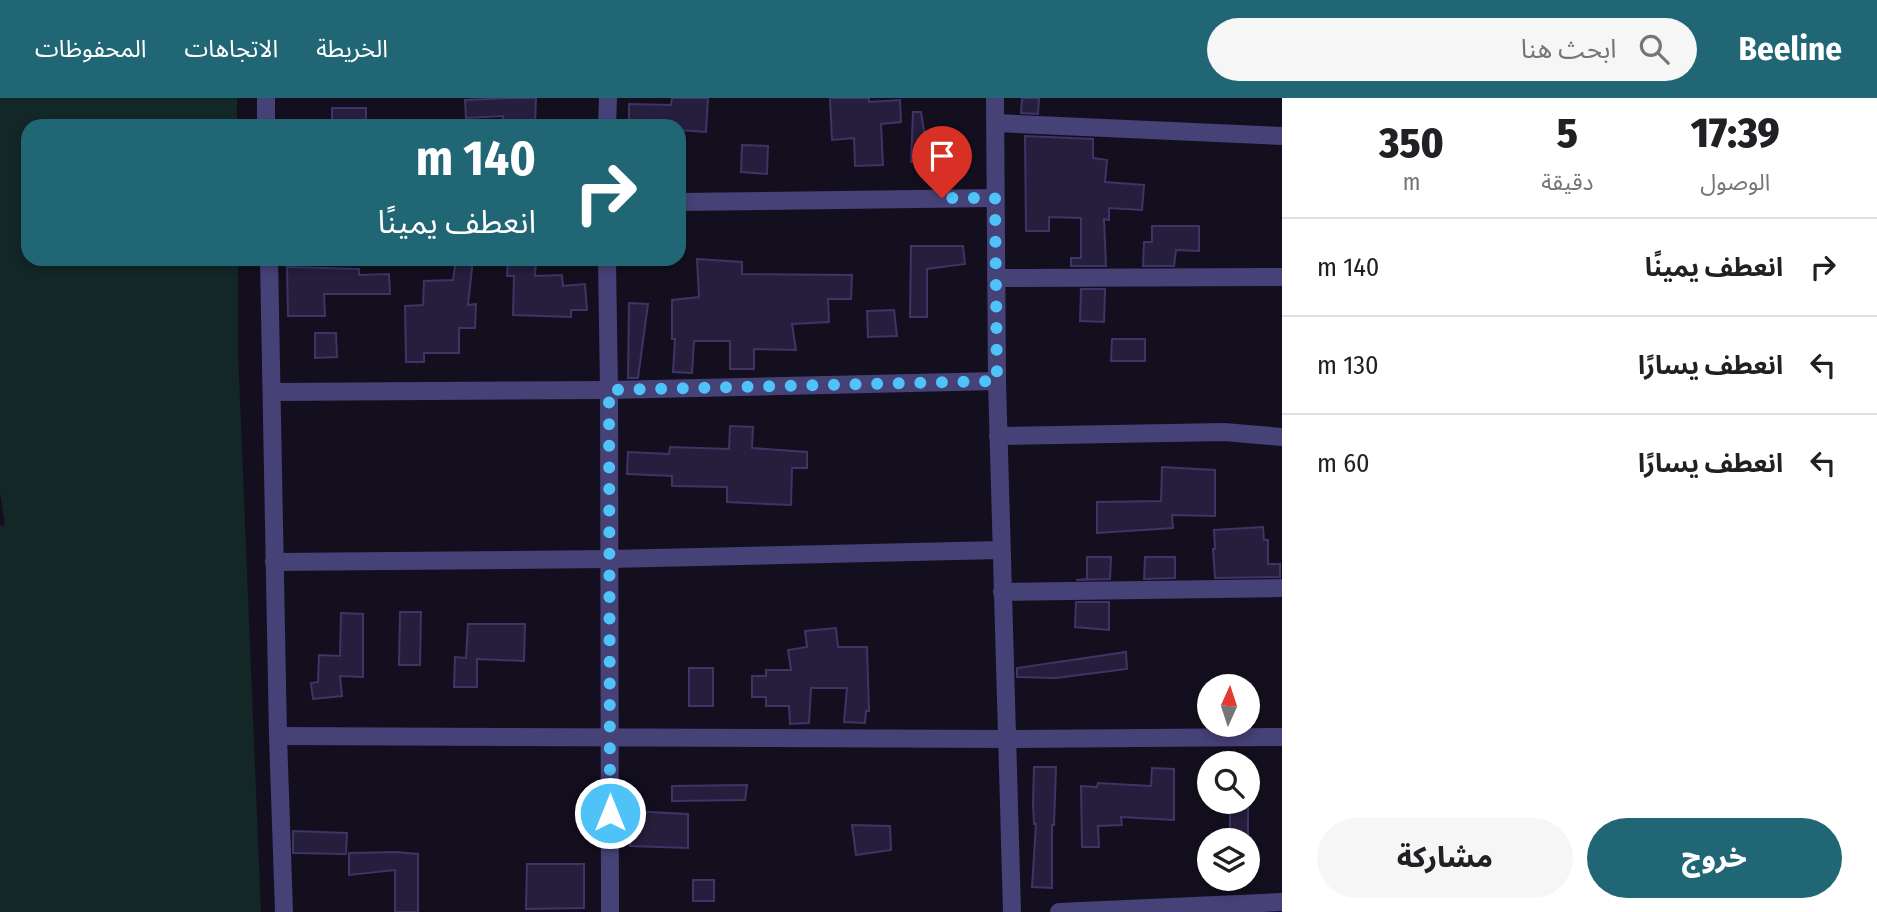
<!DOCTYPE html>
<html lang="ar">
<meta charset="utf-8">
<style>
:root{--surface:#fff;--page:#f6f6f6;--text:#202124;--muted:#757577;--line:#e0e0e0;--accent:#206675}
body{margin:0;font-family:"Fira Sans Condensed","Noto Sans Arabic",sans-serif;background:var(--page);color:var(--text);direction:rtl;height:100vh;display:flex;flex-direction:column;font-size:26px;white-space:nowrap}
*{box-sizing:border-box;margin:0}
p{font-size:23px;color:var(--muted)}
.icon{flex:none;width:38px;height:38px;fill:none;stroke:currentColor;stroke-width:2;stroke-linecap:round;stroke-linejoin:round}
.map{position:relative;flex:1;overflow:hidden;direction:ltr}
.panel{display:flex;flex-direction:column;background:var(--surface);width:595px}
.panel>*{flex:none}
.guide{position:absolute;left:21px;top:21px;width:665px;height:147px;border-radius:21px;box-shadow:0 4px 10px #0003;direction:rtl;background:#206675;color:#fff;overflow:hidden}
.needle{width:46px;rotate:3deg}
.controls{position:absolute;left:1197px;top:576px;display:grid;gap:14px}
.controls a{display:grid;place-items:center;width:63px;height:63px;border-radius:50%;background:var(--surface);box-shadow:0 4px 10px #0003;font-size:35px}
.pin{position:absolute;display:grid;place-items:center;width:60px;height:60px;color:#fff;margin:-72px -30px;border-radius:50% 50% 50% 0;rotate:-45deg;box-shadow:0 0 7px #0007}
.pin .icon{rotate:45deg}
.me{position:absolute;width:77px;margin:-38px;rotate:0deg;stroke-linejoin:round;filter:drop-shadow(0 0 5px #0008)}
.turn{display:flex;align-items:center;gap:24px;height:147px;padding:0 35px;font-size:32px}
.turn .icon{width:91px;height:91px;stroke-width:2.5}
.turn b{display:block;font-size:49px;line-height:60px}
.eta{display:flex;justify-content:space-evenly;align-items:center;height:119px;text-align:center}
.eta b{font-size:42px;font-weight:800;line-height:49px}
.action{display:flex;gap:14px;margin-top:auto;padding:14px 35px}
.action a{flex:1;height:80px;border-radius:42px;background:var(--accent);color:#fff;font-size:28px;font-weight:800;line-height:80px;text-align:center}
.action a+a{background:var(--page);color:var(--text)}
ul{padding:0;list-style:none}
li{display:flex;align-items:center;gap:21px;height:98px;padding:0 35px;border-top:2px solid var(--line)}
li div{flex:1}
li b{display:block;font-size:26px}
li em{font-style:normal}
header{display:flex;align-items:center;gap:42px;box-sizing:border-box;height:98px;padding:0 35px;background:var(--accent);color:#fff}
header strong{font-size:33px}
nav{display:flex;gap:38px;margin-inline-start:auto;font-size:24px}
.search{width:490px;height:63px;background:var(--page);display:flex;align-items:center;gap:18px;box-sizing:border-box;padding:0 24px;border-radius:38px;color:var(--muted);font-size:26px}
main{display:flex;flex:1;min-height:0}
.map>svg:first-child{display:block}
</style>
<header>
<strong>Beeline</strong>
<div class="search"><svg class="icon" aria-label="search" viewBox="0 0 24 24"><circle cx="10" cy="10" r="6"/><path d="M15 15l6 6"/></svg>ابحث هنا</div>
<nav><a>الخريطة</a><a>الاتجاهات</a><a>المحفوظات</a></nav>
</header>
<main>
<section class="panel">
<div class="eta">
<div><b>17:39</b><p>الوصول</p></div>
<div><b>5</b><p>دقيقة</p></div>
<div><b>350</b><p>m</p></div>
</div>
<ul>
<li><svg class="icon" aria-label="right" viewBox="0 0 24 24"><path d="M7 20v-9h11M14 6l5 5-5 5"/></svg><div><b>انعطف يمينًا</b></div><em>140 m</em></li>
<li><svg class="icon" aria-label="left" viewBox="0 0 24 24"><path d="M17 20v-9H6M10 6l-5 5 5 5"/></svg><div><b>انعطف يسارًا</b></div><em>130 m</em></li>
<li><svg class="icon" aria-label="left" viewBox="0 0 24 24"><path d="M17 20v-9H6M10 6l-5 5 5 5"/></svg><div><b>انعطف يسارًا</b></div><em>60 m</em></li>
</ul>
<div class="action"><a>خروج</a><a>مشاركة</a></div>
</section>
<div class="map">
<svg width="1282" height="814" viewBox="0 0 1282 814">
<rect width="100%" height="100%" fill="#130f1e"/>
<polygon fill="#132727" points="0,0 237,0 237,28 28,28 28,161 238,161 238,254 261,814 0,814 0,428 5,427 0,395"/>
<g fill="#261e3d" stroke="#403365" stroke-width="2">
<polygon points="511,0 536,0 535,26 503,25 503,18 466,20 465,2"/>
<polygon points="672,0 708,0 706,34 679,32 679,28 629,28 629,6 671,7"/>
<polygon points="830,0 869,0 869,4 900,2 901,24 881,26 883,67 855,68 854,40 832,42"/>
<polygon points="1022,0 1039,0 1038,16 1021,15"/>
<rect x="332" y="10" width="34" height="18"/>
<polygon points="913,14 921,14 929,64 911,64"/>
<polygon points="1025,38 1093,41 1093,60 1107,62 1105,84 1144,87 1142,112 1109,110 1109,122 1104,121 1106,168 1071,168 1071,160 1081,160 1081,120 1049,119 1049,133 1026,133"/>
<polygon points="742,47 768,48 767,76 741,74"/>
<polygon points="1152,128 1199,128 1199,153 1176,152 1174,168 1143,168 1144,144 1152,144"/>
<polygon points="911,148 963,148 965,166 927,171 927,219 910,219"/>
<polygon points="456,161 473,161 468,207 476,206 475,230 459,230 459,255 424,255 424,264 406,264 405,208 423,207 424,183 453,182"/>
<polygon points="508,161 536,161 535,178 562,177 563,188 585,186 587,212 571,212 571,219 513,217 514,178 507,178"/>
<polygon points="697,161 742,164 742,176 852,177 851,201 828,201 829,224 792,226 796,252 754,251 754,271 730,271 730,243 694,243 692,275 673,274 675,241 672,241 672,202 699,199"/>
<polygon points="287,169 359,171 359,177 389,176 390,196 324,196 325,218 288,218"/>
<polygon points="1081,191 1105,191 1104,224 1080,223"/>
<polygon points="629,205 648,206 638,280 628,280"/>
<polygon points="894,212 897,238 868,239 867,213"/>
<polygon points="315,235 336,235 337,259 315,260"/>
<polygon points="1112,241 1145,241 1145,263 1111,263"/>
<polygon points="730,328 753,329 752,350 807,354 807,370 792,370 791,407 727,404 727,389 672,388 672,378 627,376 628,354 669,356 670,349 729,351"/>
<polygon points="1162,369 1215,372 1215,418 1172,417 1173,430 1097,435 1097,404 1161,403"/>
<polygon points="1263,429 1264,442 1268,442 1268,466 1280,466 1280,479 1215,480 1213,451 1215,451 1214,432"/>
<polygon points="1087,459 1111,459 1110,481 1076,482 1087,481"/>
<polygon points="1145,459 1175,459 1175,480 1144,481"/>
<polygon points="1076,504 1109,504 1109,532 1075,529"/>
<polygon points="400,514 421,514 420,567 399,567"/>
<polygon points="341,515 363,516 363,579 340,578 342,598 313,601 311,585 318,584 319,557 340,558"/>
<polygon points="468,526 525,526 524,563 477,561 477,589 454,589 455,559 466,560"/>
<polygon points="836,530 838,549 867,549 869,613 866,613 865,625 844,624 847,590 811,590 809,625 790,626 789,608 766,608 766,599 752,599 752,578 766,578 766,572 791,572 788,552 807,549 805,533"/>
<polygon points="1126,554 1127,571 1056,580 1017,579 1017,570"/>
<rect x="689" y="570" width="24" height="38"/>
<polygon points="1034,669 1056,669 1054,727 1052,727 1052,790 1032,789 1036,726 1034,726 1033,705"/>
<polygon points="1152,670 1174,671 1174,722 1121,719 1122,727 1098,728 1099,749 1082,749 1081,688 1097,689 1098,685 1151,688"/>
<polygon points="747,687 745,702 672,703 672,688"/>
<rect x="1230" y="705" width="18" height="37"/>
<polygon points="631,713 688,716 688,750 630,748"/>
<polygon points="852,727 890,728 891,752 856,757"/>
<polygon points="293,733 347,735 346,756 293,755"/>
<polygon points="396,754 418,756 418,814 395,814 395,772 349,777 349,755"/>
<polygon points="527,766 584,766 584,810 526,811"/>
<rect x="693" y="782" width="21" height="21"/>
</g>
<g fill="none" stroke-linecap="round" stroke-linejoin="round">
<g stroke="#464177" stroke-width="18">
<polyline points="266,0 266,28"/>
<polyline points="996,25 1282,38"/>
<polyline points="607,28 608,0"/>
<polyline points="679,104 995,100"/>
<polyline points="269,161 278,638 284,814"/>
<polyline points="607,161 609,292 610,814"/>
<polyline points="996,180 1282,179"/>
<polyline points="272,294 609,292 997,283"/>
<polyline points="998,338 1224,334 1282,339"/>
<polyline points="274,464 610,461 1000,452"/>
<polyline points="1002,494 1282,490"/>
<polyline points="278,638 1007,641 1282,639"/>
<polyline points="1059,814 1282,804"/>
</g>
<polyline stroke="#464177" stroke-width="18" points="995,0 997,283 1012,814"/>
</g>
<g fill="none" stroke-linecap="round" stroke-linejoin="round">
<polyline stroke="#4fc3f7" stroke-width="12" stroke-dasharray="0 21.6" points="610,715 609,292 997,283 995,100 942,100"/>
</g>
</svg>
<div class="controls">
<a><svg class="needle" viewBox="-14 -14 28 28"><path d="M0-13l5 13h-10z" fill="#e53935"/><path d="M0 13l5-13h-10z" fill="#757577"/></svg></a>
<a><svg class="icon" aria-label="search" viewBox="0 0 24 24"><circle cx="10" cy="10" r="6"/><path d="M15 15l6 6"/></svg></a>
<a><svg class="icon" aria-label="layers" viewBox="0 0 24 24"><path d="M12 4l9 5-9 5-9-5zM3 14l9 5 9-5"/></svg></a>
</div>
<div class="pin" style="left:942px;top:100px;background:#d93025"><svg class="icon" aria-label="arrive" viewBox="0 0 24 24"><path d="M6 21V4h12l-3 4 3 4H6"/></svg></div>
<svg class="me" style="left:610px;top:715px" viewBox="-20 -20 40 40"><circle r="17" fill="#4fc3f7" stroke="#fff" stroke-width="3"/><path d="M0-11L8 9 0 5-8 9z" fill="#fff"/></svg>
<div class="guide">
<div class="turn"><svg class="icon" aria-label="right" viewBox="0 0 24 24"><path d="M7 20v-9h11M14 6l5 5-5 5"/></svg><div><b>140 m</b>انعطف يمينًا</div></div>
</div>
</div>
</main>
